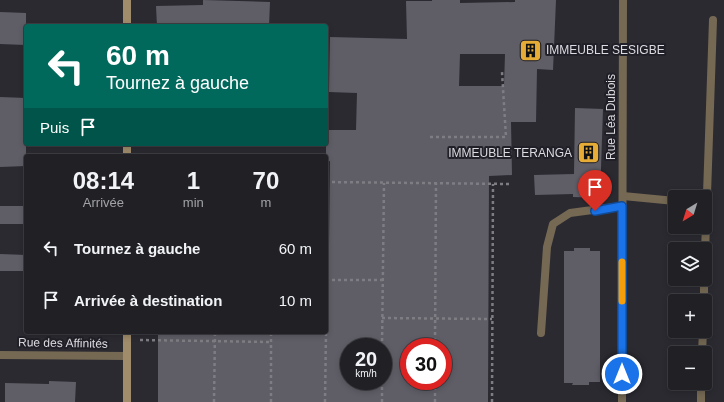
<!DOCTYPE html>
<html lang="fr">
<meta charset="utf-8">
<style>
:root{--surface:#202025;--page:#2d2d32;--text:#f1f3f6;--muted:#a2a3a7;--line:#3d3e42}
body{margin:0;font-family:Helvetica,sans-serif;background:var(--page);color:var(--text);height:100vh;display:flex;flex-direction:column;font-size:15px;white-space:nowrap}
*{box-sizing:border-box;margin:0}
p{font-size:13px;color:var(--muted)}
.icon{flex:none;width:22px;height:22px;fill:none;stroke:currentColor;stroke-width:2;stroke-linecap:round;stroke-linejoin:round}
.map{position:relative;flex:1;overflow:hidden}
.panel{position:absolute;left:24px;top:154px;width:304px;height:180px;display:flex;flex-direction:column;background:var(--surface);border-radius:4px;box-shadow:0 2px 6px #0003,0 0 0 1px var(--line)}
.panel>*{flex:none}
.guide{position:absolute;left:24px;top:24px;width:304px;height:122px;border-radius:4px;box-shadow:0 2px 6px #0003,0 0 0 1px var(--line);background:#00695c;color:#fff;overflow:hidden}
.needle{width:26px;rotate:218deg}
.buttons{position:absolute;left:668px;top:190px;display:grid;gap:8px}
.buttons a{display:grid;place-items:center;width:44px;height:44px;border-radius:4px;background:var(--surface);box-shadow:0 2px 6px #0003,0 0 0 1px var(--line);font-size:20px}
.speed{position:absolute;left:340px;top:338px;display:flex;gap:8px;font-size:20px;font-weight:700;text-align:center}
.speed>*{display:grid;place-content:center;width:52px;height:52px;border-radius:50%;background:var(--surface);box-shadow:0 2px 6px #0003,0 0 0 1px var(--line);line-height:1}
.speed small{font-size:10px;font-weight:400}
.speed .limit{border:6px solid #d22;background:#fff;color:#111}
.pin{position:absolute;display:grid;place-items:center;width:34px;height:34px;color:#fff;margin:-41px -17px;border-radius:50% 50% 50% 0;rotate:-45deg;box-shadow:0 0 4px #0007}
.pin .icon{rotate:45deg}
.me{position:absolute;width:44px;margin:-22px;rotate:0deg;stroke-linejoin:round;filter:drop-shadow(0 0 3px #0008)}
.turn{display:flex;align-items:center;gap:14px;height:84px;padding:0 16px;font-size:18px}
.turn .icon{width:52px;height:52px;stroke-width:2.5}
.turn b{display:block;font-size:28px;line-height:34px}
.then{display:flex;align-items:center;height:38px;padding:0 16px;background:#0003;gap:8px;font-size:15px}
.eta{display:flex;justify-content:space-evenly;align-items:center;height:68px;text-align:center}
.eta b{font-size:24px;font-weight:600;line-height:28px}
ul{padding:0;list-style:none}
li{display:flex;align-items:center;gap:12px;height:52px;padding:0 16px}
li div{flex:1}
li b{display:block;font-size:15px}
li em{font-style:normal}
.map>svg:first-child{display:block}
</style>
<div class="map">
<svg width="724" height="402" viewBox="0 0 724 402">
<rect width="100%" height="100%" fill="#2b2a31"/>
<g fill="#5f5e67" fill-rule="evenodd">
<polygon points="203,0 270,2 269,26 157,26 156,6 203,5"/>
<path d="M 432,0 L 460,0 L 460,3 L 515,2 L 515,0 L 556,0 L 553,70 L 537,69 L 536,122 L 511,122 L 512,175 L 489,176 L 488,402 L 158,402 L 158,332 L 328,332 L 330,161 L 326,162 L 326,130 L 356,130 L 357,93 L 329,92 L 330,37 L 407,39 L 406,1 L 432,1 ZM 460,54 L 505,54 L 504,86 L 459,86 ZM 349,347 L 383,347 L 383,381 L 349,381 ZM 409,347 L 443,347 L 443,381 L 409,381 Z"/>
<polygon points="0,12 26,13 26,45 0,44"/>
<polygon points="0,97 26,98 26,166 0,167"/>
<polygon points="575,108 603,109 600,198 573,197 573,194 535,195 534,175 574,174"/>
<rect x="0" y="206" width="26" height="18"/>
<polygon points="574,248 590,248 590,251 600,251 600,382 589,382 589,385 572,385 573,383 564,383 564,251 574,251"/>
<polygon points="0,254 26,255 26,271 0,271"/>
<polygon points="49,381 76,382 75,402 5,402 5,383 49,384"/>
</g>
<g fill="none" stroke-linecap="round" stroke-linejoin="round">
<g stroke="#7e7d83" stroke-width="2.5" stroke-dasharray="3 3" stroke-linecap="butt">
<polyline points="430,137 506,137 502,72"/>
<polyline points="326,182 509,184"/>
<polyline points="326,280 383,280"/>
<polyline points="326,310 327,182"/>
<polyline points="382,318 492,319"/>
<polyline points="140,340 271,342"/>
<polyline points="382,347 384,183"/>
<polyline points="435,347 436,183"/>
<polyline points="214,402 215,332"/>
<polyline points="271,402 271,332"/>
<polyline points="325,402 326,332"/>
<polyline points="382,402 382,381"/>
<polyline points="435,402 435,381"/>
<polyline points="492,402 493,184"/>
</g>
<g stroke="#756954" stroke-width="8">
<polyline points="623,196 675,201"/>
<polyline points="705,252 713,20"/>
<polyline points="704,301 704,279"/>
<polyline points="541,333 547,247 553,224 570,213 622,206"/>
<polyline points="702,353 703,331"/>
<polyline points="701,402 701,383"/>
</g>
<g stroke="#756954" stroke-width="8">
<polyline points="0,355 127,356"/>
<polyline points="622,402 623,0"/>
</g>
<g stroke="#a08c6b" stroke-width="8">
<polyline points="127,26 127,0"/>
<polyline points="127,156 127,144"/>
<polyline points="127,332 127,402"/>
</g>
</g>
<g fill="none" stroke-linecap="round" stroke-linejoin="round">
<defs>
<polyline id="route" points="595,211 622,206 622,374"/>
</defs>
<use href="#route" stroke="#114b97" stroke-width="10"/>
<use href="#route" stroke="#1a73e8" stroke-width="7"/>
<polyline stroke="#f59e0b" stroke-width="7" points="622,301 622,262"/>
</g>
<defs>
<symbol id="building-square" viewBox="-11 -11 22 22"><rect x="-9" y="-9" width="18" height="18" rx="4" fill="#e6ac36" stroke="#212028"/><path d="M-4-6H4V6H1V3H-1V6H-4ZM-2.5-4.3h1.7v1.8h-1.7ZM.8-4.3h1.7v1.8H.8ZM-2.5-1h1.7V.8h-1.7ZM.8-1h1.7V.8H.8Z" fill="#111"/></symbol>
</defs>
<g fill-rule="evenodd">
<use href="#building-square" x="518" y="38" width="25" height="25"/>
<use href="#building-square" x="576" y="140" width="25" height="25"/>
</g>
<g text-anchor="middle" stroke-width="4" stroke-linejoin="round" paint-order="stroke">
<g font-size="12" fill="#dcdbe0" stroke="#212028" text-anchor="start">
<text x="546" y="54">IMMEUBLE SESIGBE</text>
<text x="572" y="157" text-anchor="end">IMMEUBLE TERANGA</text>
</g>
<g font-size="12" fill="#dcdbe0" stroke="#212028">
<text transform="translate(611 117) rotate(-90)" y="4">Rue Léa Dubois</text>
<text transform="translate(63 343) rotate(1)" y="4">Rue des Affinités</text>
</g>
</g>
</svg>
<div class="buttons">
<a><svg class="needle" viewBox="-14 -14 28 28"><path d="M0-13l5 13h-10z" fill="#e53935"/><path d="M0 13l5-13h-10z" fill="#a2a3a7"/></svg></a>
<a><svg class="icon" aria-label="layers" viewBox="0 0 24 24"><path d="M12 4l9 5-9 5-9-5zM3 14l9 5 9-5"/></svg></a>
<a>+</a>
<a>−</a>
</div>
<div class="speed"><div>20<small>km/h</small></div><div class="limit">30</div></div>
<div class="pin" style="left:595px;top:211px;background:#d93025"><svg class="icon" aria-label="arrive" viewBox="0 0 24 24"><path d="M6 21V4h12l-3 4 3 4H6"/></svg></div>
<svg class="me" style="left:622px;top:374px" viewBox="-20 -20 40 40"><circle r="17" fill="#1a73e8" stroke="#fff" stroke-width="3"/><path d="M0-11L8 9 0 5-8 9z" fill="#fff"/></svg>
<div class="guide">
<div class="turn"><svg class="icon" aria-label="left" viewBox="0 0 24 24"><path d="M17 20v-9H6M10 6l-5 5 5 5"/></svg><div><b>60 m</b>Tournez à gauche</div></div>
<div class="then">Puis<svg class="icon" aria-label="arrive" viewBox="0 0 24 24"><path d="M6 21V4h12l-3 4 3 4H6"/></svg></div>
</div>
<section class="panel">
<div class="eta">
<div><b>08:14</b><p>Arrivée</p></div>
<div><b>1</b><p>min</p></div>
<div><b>70</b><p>m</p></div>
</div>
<ul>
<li><svg class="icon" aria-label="left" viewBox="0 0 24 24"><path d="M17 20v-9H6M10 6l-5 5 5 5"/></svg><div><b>Tournez à gauche</b></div><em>60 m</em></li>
<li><svg class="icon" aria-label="arrive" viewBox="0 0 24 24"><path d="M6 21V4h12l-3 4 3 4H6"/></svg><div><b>Arrivée à destination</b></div><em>10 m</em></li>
</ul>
</section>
</div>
